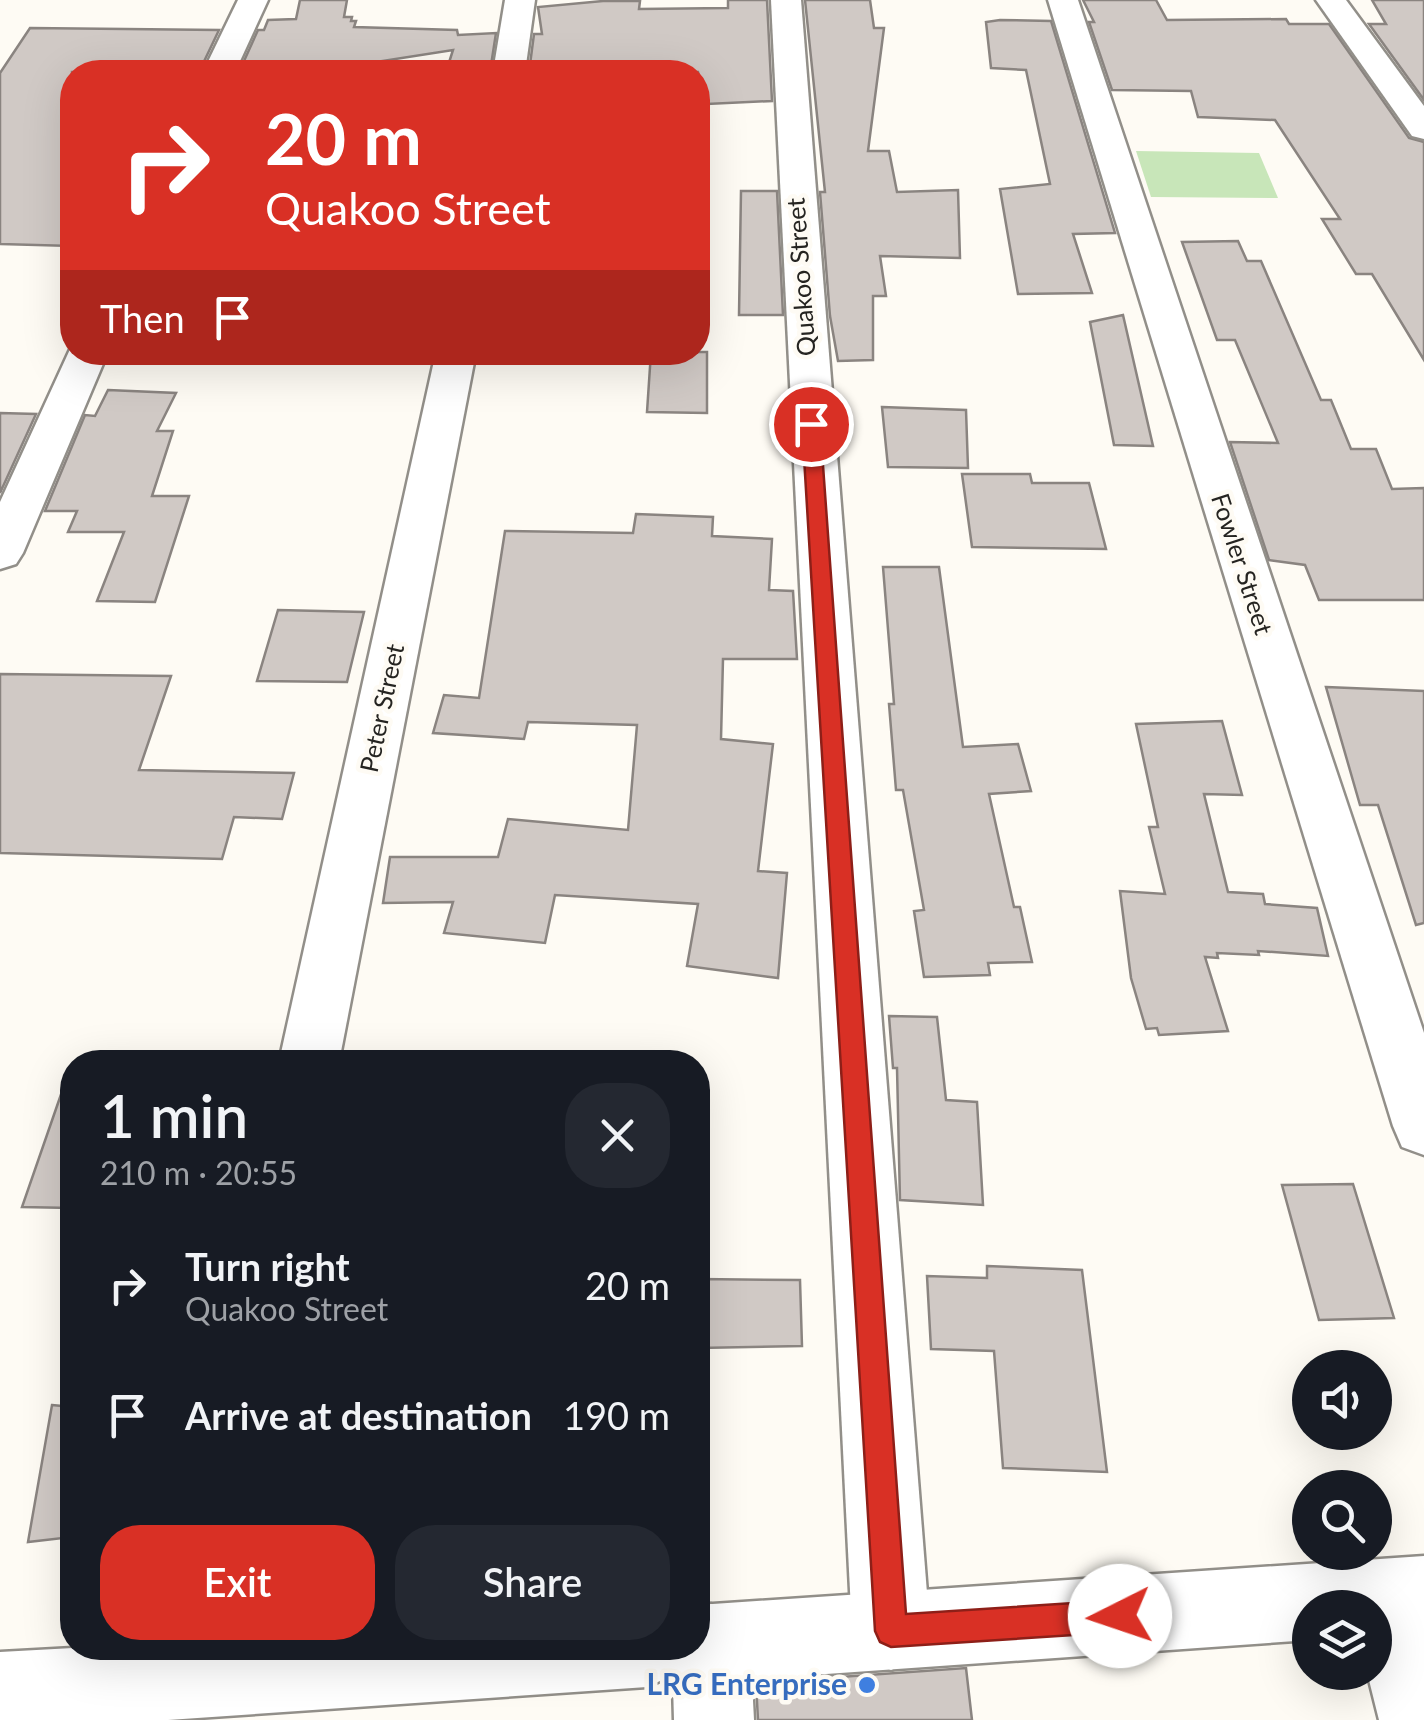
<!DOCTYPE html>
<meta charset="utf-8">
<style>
:root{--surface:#171b24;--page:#242831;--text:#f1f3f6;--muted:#9ea1a6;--accent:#d93025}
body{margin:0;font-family:Lato,sans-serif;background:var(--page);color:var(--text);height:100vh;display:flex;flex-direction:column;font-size:38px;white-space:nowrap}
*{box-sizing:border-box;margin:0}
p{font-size:32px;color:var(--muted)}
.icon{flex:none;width:55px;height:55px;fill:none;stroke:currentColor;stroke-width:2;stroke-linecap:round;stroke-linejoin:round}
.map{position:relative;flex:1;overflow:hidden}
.drawer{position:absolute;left:60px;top:1050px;width:650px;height:610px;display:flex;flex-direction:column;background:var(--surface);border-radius:40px;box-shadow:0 10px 40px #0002}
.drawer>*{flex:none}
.banner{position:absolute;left:60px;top:60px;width:650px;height:305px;border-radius:40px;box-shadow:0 10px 40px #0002;background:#d93025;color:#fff;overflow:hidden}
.tools{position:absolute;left:1292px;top:1350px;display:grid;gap:20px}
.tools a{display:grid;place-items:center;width:100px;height:100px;border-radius:50%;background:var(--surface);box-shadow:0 10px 40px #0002;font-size:50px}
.pin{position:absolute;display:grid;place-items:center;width:85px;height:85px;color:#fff;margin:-42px;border:5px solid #fff;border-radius:50%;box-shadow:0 2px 10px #0007}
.me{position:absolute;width:110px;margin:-55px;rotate:266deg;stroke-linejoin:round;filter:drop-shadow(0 0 8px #0008)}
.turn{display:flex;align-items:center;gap:35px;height:210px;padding:0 40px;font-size:45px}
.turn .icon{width:130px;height:130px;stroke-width:2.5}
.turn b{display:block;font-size:70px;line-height:85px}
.then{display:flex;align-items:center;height:95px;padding:0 40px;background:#0003;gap:20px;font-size:38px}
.round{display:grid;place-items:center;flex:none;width:105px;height:105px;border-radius:40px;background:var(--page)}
.summary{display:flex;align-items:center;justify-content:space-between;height:170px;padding:0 40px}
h1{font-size:60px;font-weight:600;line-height:75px}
.action{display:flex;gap:20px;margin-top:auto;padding:20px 40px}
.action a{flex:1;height:115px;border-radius:40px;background:var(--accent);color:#fff;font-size:40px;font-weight:600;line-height:115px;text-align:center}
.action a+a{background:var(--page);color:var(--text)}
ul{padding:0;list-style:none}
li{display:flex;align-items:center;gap:30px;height:130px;padding:0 40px}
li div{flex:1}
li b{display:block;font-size:38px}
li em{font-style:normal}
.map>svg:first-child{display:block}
</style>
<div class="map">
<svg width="1424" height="1720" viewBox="0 0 1424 1720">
<rect width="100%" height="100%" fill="#fefbf4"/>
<polygon fill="#c8e6b9" points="1136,151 1259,153 1278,198 1151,197"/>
<g fill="#d0c9c5" stroke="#8a8480" stroke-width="2.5">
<polygon points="300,0 347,0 344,17 352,17 351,21 356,21 354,27 457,30 458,35 496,33 490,72 446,72 453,50 312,72 239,72 258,30 264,30 268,20 296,19"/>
<polygon points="728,0 767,0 772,101 707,104 698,72 529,72 534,34 542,34 538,7 603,1 640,1 639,9 728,8"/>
<polygon points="805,0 870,0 874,28 884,28 868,151 889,151 897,192 958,190 960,258 880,256 886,296 873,296 873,360 838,361 830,316 820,192 825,192"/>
<polygon points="1083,0 1156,0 1167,20 1286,19 1289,24 1329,24 1409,138 1424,142 1424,360 1372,274 1356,274 1322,219 1340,219 1275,120 1198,117 1191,91 1112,90 1089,22 1094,22"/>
<polygon points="1372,0 1424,0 1424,100 1369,24 1386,24"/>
<polygon points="1000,20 1051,21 1115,233 1073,234 1092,293 1018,294 1000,189 1050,184 1026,70 991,68 986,22"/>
<polygon points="30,28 219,30 199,72 72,72 72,246 0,244 0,73"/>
<polygon points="741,191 777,191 783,315 739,315"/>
<polygon points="1238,241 1247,261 1261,261 1321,400 1331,400 1351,449 1376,449 1392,489 1424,488 1424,600 1319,600 1305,565 1269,560 1230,442 1278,443 1235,340 1217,340 1182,242"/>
<polygon points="1123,315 1153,446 1114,445 1090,322"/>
<polygon points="651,352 707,352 707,413 647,412"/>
<polygon points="108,390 176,393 157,431 173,431 152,496 189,496 155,602 97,601 124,532 68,532 77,511 45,511 85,415 95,416"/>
<polygon points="882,407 966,410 968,468 888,467"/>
<polygon points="0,413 36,414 0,493"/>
<polygon points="962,474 1030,474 1032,483 1089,483 1106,549 972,547"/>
<polygon points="636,514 713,517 712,536 772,539 769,590 793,591 797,659 723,659 721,739 773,744 758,871 787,873 778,978 687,966 698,904 555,895 545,943 444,933 453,902 383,903 390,857 498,857 508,819 628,830 637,725 528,722 524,739 433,733 444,695 479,698 505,531 633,533"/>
<polygon points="883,567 939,567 963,747 1018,744 1031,791 989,794 1014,907 1020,907 1032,962 988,963 990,975 924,977 914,911 924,910 903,790 896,790 889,704 894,704"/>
<polygon points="278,610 364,612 347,682 257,681"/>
<polygon points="0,674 171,676 139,770 294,773 282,819 234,817 222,859 0,853"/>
<polygon points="1326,687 1424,691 1424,923 1416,925 1378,805 1360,805"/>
<polygon points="1222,721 1242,795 1204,794 1228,892 1263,894 1265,904 1317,908 1328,956 1258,951 1259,955 1217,953 1218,958 1205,957 1228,1031 1159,1035 1157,1028 1146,1029 1131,978 1120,891 1165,894 1149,827 1158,827 1136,724"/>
<polygon points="889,1016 937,1017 946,1100 977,1102 983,1205 900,1200 897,1068 893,1068"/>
<polygon points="66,1080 72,1081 72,1208 22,1207"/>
<polygon points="1353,1184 1394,1318 1319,1320 1282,1185"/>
<polygon points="987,1266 1082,1270 1107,1472 1003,1468 994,1351 931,1349 927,1276 987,1278"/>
<polygon points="698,1279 800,1280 802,1346 698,1348"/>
<polygon points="52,1405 72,1407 72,1537 28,1542"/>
<polygon points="966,1668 972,1720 758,1720 756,1683"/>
</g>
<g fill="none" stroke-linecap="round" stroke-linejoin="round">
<defs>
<g id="minor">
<polygon points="238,0 268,0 235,72 203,72"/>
<polygon points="505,0 535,0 525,72 493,72"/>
<polygon points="771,0 801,0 930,1631 918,1658 891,1670 864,1658 852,1631"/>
<polygon points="1048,0 1078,0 1424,1033 1424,1155 1402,1147 1393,1126"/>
<polygon points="1316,0 1346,0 1424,106 1424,139 1412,136"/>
<polygon points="72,345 72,352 108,352 23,553 16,564 0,569 0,502"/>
<polygon points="436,352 476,352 339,1062 279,1062"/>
<polygon points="1386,1561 1413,1572 1424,1598 1424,1720 1379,1720 1367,1672 1375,1672 1375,1608 1350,1608 1348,1599 1359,1572"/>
<polygon points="711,1604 739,1615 750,1643 754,1720 674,1720 672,1648 698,1648 698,1610"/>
</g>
<polygon id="major" points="1424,1556 1424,1632 1375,1636 1375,1608 1310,1608 1310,1640 698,1683 675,1674 647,1687 168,1720 0,1720 0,1652 73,1648 698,1648 698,1605"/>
</defs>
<use href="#minor" stroke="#928f89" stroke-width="5"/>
<use href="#major" stroke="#928f89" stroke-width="5"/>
<use href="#minor" fill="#fff" fill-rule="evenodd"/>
<use href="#major" fill="#fff" fill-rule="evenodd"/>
</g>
<polygon fill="#d93025" stroke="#8d1f18" stroke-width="2.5" points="811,418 820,424 906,1614 1120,1600 1131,1605 1135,1616 1131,1627 1120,1632 891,1647 880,1642 875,1631 802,424"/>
<circle fill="#3f7fe0" stroke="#fefbf4" stroke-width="4" cx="867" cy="1685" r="10"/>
<g text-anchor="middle" stroke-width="9" stroke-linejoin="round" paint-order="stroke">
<g font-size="25" fill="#252421" stroke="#fefbf4">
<text transform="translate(801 277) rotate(-94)" y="9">Quakoo Street</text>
<text transform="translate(1242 564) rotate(72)" y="9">Fowler Street</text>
<text transform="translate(382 708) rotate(-78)" y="9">Peter Street</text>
</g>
<g font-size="30" font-weight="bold" fill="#366cbe" stroke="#fefbf4" text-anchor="end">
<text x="847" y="1695">LRG Enterprise</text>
</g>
</g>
</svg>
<div class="tools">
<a><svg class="icon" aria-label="sound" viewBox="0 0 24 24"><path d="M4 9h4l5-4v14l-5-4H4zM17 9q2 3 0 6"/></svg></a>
<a><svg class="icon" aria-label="search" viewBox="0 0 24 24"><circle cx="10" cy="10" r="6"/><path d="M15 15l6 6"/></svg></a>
<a><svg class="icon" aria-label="layers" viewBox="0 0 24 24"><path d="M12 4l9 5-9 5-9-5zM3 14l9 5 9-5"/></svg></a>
</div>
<div class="pin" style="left:811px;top:424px;background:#d93025"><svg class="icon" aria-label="arrive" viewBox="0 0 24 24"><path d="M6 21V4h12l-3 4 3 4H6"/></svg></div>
<svg class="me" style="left:1120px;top:1616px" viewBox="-20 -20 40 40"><circle r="19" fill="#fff"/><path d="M0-13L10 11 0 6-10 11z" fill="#d93025"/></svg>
<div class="banner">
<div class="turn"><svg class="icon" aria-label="right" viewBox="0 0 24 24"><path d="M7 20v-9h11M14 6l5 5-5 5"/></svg><div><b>20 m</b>Quakoo Street</div></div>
<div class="then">Then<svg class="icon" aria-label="arrive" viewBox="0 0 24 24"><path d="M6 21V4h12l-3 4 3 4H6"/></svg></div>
</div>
<section class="drawer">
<div class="summary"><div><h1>1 min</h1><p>210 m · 20:55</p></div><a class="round"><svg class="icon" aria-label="close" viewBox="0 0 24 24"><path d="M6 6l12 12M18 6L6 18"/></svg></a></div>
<ul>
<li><svg class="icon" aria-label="right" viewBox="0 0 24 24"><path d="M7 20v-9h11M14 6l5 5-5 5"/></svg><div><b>Turn right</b><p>Quakoo Street</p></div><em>20 m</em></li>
<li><svg class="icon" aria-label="arrive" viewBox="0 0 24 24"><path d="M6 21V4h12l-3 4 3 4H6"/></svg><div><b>Arrive at destination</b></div><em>190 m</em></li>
</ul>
<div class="action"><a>Exit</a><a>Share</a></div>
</section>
</div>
